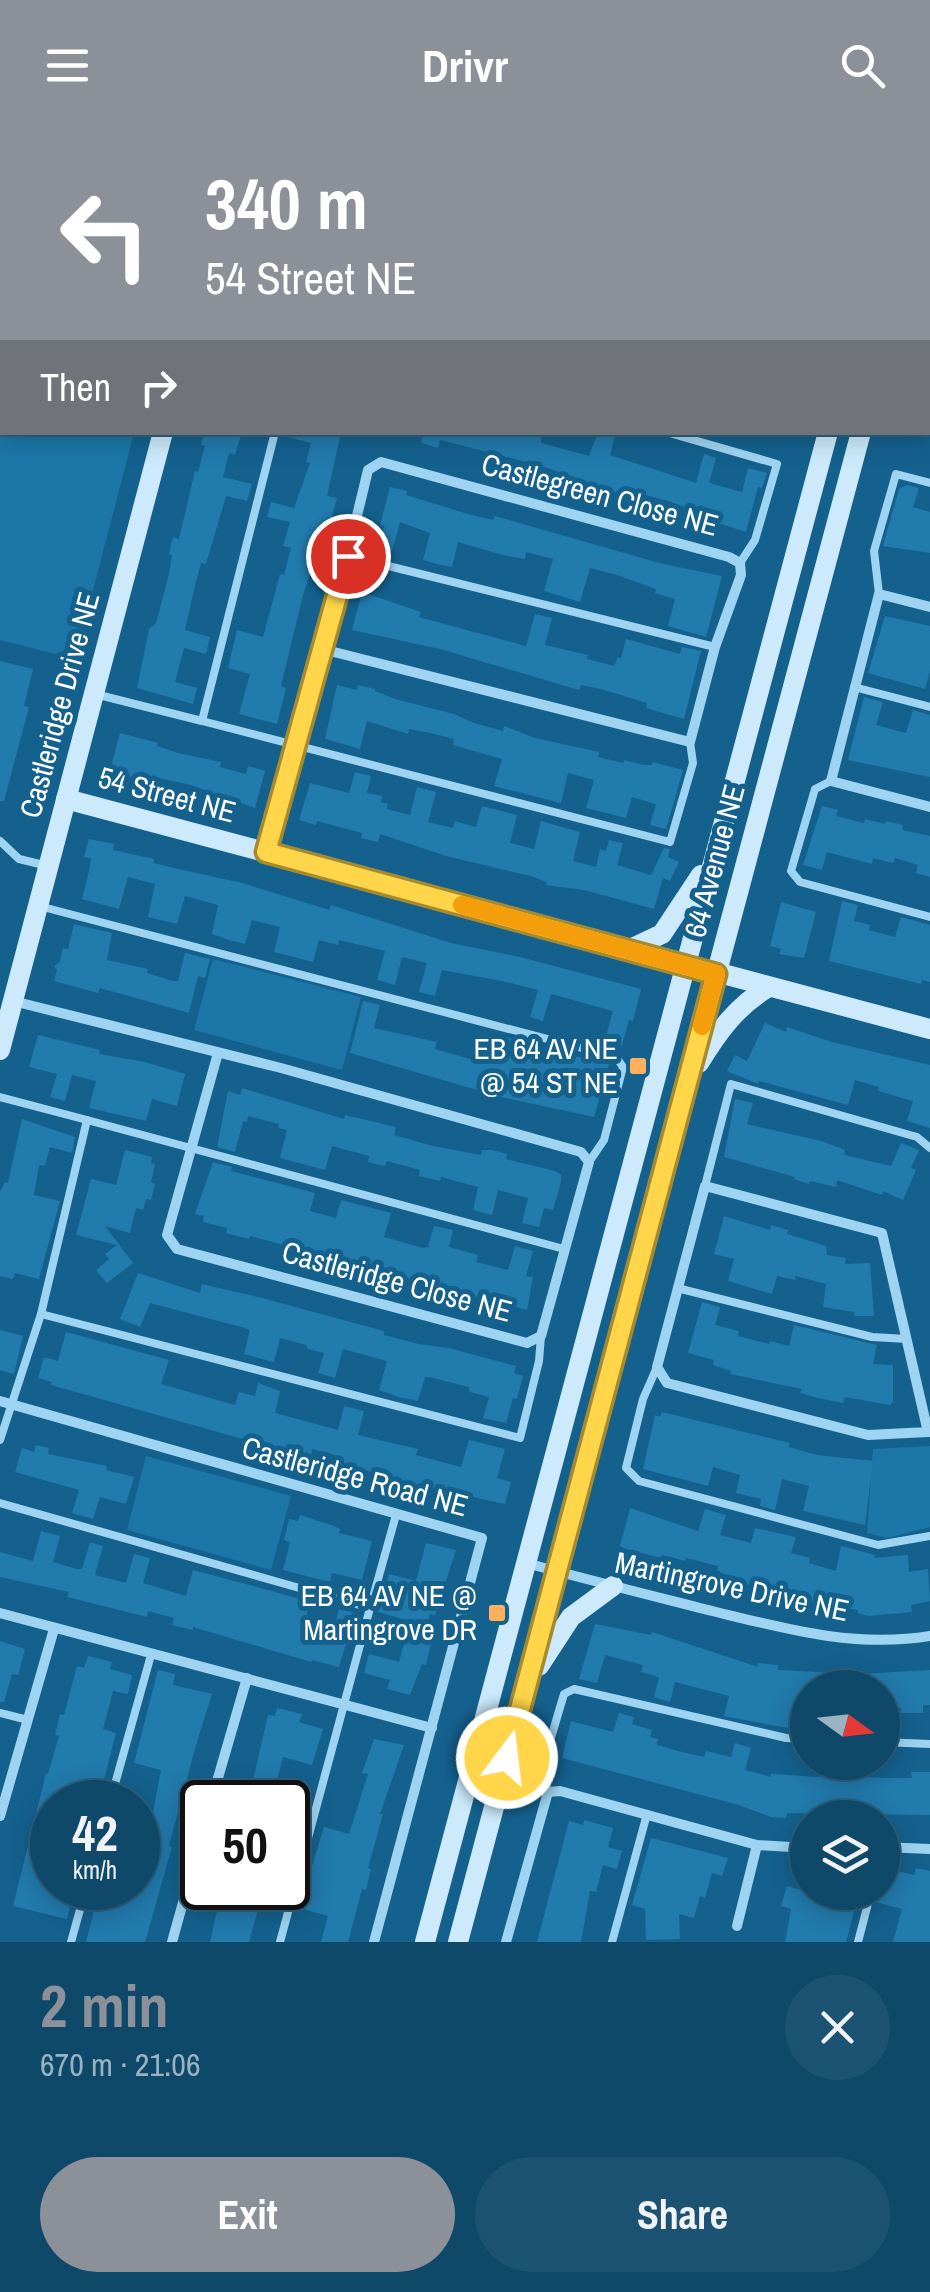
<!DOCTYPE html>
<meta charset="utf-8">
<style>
:root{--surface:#0f496a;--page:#1d5372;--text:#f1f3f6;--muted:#9bb2c1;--line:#2f617e;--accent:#8c9099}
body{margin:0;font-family:"Archivo Narrow",sans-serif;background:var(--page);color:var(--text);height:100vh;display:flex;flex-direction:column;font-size:38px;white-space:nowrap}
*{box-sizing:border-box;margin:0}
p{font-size:32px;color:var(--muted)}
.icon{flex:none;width:55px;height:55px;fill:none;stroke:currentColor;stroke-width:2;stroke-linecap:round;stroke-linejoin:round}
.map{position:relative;height:1812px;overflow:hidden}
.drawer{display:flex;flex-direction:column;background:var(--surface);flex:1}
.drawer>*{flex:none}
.top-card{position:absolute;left:0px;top:0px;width:930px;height:305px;box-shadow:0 5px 25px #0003,0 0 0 2px var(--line);background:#8c9099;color:#fff;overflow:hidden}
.needle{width:65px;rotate:105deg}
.tools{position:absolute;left:790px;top:1540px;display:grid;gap:20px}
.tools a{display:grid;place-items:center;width:110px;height:110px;border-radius:50%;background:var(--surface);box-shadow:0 5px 25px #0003,0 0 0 2px var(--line);font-size:50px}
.speed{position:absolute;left:30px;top:1650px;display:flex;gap:20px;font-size:50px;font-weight:700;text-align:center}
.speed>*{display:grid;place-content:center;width:130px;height:130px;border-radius:50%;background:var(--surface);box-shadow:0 5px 25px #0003,0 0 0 2px var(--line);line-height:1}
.speed small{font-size:25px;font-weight:400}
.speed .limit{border:5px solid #111;border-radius:15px;background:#fff;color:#111}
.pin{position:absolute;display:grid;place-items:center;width:85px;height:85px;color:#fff;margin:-42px;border:5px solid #fff;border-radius:50%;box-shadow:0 2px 10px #0007}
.me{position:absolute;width:110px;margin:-55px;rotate:15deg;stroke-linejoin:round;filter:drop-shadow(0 0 8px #0008)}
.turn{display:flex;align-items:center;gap:35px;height:210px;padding:0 40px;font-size:45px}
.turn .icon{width:130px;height:130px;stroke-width:2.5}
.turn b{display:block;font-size:70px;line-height:85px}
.then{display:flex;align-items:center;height:95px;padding:0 40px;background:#0003;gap:20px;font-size:38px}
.round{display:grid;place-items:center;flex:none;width:105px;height:105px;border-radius:52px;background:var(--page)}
.overview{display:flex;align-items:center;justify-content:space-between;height:170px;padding:0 40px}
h1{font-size:60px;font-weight:700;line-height:75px;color:var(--accent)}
.action{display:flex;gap:20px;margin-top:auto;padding:20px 40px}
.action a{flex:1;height:115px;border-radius:60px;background:var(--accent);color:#fff;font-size:40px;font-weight:700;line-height:115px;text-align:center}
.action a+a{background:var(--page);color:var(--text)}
header{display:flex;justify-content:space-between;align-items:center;height:130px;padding:0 40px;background:var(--accent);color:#fff;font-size:45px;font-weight:700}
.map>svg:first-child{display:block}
</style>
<header><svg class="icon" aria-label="menu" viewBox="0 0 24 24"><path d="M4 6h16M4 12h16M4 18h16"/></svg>Drivr<svg class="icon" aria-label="search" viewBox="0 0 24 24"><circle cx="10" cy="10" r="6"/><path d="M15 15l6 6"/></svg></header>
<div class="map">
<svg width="930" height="1812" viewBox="0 0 930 1812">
<rect width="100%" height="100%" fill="#14618e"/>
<g fill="#1c77a8">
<polygon points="0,191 2,302 134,303 75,529 0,510"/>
<polygon points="213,829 361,867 342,940 194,900"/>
<polygon points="930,1316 930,1397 887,1408 867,1403 873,1319"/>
<polygon points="146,1326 291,1366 271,1440 127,1400"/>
</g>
<g fill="#227bad">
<polygon points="204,302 242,302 235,325 229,323 223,347 252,354 247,371 226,366 206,434 201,433 196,451 185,500 210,507 206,524 184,518 175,552 197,558 193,574 137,558 149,499 156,493 169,444 172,425 169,424 173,407 179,409 195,341 198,342 205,316 201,315"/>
<polygon points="288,302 341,302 327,366 337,368 321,426 316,425 303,465 281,556 286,558 277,594 239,584 250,544 228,538 237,500 263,507 280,444 284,445 291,418 283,416 290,392 267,387 271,372 294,378 310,333 306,332 311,313 288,307"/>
<polygon points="424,302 524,302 542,308 541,313 589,326 598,302 616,302 610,325 696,353 704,324 716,328 709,353 742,362 748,338 767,343 762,358 758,357 746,402 706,389 707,385 668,371 624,359 622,365 542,336 440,310 438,318 421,313"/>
<polygon points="907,355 919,358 913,377 930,382 930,423 883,416 899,359"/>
<polygon points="390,357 407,361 406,365 468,384 493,390 495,386 663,434 722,446 706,507 668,496 675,469 655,463 656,459 617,445 590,438 580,472 544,461 553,429 526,422 525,429 503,425 458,412 452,437 437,434 423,430 430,403 400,392 392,421 379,418 384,396 380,395"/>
<polygon points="362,462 421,482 419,487 526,516 535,484 552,488 545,515 588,525 587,529 614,536 618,527 621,528 626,509 680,524 682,517 701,521 684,589 646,578 647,573 601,559 581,555 579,560 440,519 352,500"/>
<polygon points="885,486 930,496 930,541 925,559 868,543"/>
<polygon points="0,531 33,539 24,576 29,577 4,671 0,671"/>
<polygon points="337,555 357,560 358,555 375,559 375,561 395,569 454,584 474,593 503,601 504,596 535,608 599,622 598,627 623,633 624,630 643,635 652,635 652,632 683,640 666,699 650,695 656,674 632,667 626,688 586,678 594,650 568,643 561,673 494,656 502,629 453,615 454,609 431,603 409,599 408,604 367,591 360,619 325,609"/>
<polygon points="864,567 883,572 876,595 906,603 913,580 930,585 930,647 848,630"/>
<polygon points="120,603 158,613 157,616 178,623 221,632 220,637 246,644 248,636 265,641 255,678 191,655 150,646 148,651 110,641"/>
<polygon points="355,642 371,646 367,663 382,666 381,672 388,674 387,679 410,685 417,657 436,662 428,692 453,698 455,691 476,697 482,676 517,685 510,713 534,719 541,691 580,702 573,731 596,737 600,719 606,721 609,710 623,713 617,735 651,745 664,718 670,719 668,727 679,732 670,751 663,748 654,779 584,760 546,755 547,752 530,746 446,726 380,704 378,712 361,708 362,703 317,691 316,695 299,690 310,653 349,663"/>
<polygon points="822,676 838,680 836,686 864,693 865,689 885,694 886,691 903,695 902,700 930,706 930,747 916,743 918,735 895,728 893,733 873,728 872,734 827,722 822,740 803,735"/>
<polygon points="89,709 114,714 113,720 154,729 154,733 174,738 242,753 329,780 331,775 451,813 520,827 641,859 633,891 629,890 622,915 605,910 613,881 551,864 543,891 530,887 538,860 507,852 442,840 435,866 419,862 427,833 402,827 395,855 377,850 385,821 339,810 338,815 319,810 313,832 274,822 280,797 252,790 245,814 229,810 212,804 218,775 185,766 177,794 148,787 155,754 128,747 119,779 82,769 89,741 91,728 84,727"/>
<polygon points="842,771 858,775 854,791 870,795 869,800 895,807 901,787 930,795 930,852 922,850 921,854 829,831"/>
<polygon points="781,772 816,782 804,828 779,824 781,819 770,816"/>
<polygon points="74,794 112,803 107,830 148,839 147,843 173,851 178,851 185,823 210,829 205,848 198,846 189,883 100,858 98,863 54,851 57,840 54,836 59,833 63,818 68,819"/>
<polygon points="363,871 380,875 374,898 437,912 435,919 484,933 486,926 493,928 499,905 515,910 514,912 609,934 594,987 501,967 350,923"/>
<polygon points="765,893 786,902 787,897 832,912 930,935 930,998 907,991 913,971 878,961 879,957 855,950 848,975 759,951 758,954 727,941 735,925 747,931"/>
<polygon points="38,905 100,920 99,924 145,932 185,944 177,976 152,969 146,991 89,978 96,951 72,945 65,971 50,967 57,944 29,937"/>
<polygon points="242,958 344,989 345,985 396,997 394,1005 433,1016 481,1025 482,1020 492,1020 507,1024 506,1029 555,1041 561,1045 561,1052 553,1080 544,1078 539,1097 522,1093 528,1068 498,1060 492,1085 473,1080 478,1057 441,1047 440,1051 419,1046 420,1040 387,1031 385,1036 368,1032 369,1026 332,1016 325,1040 280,1028 287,1000 278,998 279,994 248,986 247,992 243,991 235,1022 217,1017 228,961 240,965"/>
<polygon points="735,969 753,973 747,994 821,1011 845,1020 844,1025 891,1036 901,1013 919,1020 911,1038 916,1040 903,1070 883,1061 882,1065 837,1050 836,1057 810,1051 809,1054 794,1049 795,1047 724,1027"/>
<polygon points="22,989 75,1007 72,1023 50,1017 45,1036 39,1035 34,1065 60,1071 39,1149 15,1143 13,1149 0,1146 0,1062 5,1052 8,1053"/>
<polygon points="125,1020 152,1027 151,1033 155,1034 151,1052 155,1054 151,1070 146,1069 143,1080 136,1078 130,1103 105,1096 133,1133 107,1153 96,1140 109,1129 105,1124 117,1115 76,1105 91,1049 116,1055"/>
<polygon points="213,1032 232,1037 231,1041 315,1063 310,1081 336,1088 341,1070 391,1083 384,1107 423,1118 428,1117 434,1096 453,1100 449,1117 478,1125 476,1132 508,1140 515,1116 533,1121 526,1146 533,1147 527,1180 250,1106 249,1109 226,1103 227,1098 203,1092 204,1086 195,1084"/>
<polygon points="724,1086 770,1100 771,1095 788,1100 787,1104 826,1116 827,1125 846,1128 845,1134 870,1133 874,1186 854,1186 854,1182 823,1177 826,1154 796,1146 795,1150 777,1146 772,1164 728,1151 734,1129 714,1124"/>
<polygon points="138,1143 200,1163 202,1154 262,1168 384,1201 384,1205 419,1214 449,1218 516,1236 514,1243 523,1246 517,1269 513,1268 506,1293 483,1288 489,1267 470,1262 469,1257 429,1247 425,1247 418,1271 399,1267 379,1260 387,1231 343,1219 335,1248 318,1243 324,1223 308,1219 306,1215 280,1208 274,1232 262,1229 244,1224 250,1200 245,1198 150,1173 140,1197 120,1189"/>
<polygon points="702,1172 720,1177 715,1195 739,1201 738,1206 769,1214 770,1211 789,1216 794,1195 877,1215 873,1234 893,1235 893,1272 890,1275 845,1267 843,1273 818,1268 800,1263 802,1259 730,1244 731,1241 713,1235 714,1230 688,1223"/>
<polygon points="0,1200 23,1206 14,1244 0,1240"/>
<polygon points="66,1202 169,1230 161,1254 235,1275 239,1262 255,1266 258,1253 280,1261 275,1283 338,1300 344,1276 364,1281 358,1305 418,1319 416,1325 461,1337 469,1310 505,1319 497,1348 511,1352 505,1374 391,1349 341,1332 343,1327 312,1319 311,1326 268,1316 51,1255 52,1252 38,1248 44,1227 58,1231"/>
<polygon points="662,1282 790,1313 789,1317 817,1325 873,1331 865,1395 803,1381 809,1356 782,1349 775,1380 760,1376 761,1369 736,1363 740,1345 713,1337 708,1356 643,1339 655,1285 660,1287"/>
<polygon points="36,1315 49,1318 48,1324 107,1336 106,1340 134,1347 126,1374 100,1367 93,1389 72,1383 79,1360 15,1342 22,1318 34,1322"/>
<polygon points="630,1378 698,1401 705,1379 726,1385 720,1405 751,1413 755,1398 796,1407 791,1423 810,1428 809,1433 836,1441 841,1416 875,1425 874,1428 908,1425 909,1442 928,1439 930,1471 911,1475 912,1482 868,1486 858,1483 858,1480 798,1470 742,1453 743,1448 724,1444 717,1440 718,1436 686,1428 685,1431 662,1425 661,1428 625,1419 620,1416"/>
<polygon points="300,1385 334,1396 340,1399 339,1403 372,1411 362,1450 332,1443 330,1452 283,1440 290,1412 284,1410 289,1389 298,1391"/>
<polygon points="41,1401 60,1406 53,1432 77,1439 82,1439 90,1412 103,1416 95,1445 126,1453 134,1424 150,1428 143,1453 186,1466 193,1440 268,1460 310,1472 303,1498 332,1506 339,1479 355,1483 339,1537 312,1530 311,1532 193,1497 193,1500 172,1495 174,1488 148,1481 147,1487 67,1467 69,1462 0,1447 0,1422 33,1431"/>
<polygon points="426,1413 456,1420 435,1485 430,1484 422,1512 431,1514 426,1535 422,1534 410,1565 387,1559 390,1550 364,1543 369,1524 399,1532 410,1491 378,1482 389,1444 416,1451"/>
<polygon points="595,1494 651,1505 652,1502 758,1537 758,1533 778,1535 778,1540 858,1544 930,1540 930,1575 923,1575 923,1583 901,1583 901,1578 882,1578 882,1558 808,1558 808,1586 800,1586 799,1600 728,1587 724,1586 729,1566 675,1552 670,1572 654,1567 659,1547 641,1542 643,1535 605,1525 597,1553 579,1549"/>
<polygon points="0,1511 25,1519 18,1545 12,1544 4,1572 0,1572"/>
<polygon points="88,1526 112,1532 110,1539 132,1545 128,1564 113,1561 103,1599 116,1603 98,1672 52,1672 49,1708 52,1710 52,1722 43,1758 74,1758 67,1789 13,1776 46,1643 48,1644 59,1606 55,1605 60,1584 64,1585 77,1536 84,1538"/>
<polygon points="158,1540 175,1544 173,1555 212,1564 196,1615 187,1649 191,1650 185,1671 181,1670 169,1716 172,1717 145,1812 86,1812 100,1758 138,1758 138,1684 152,1688 161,1640 134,1633"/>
<polygon points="277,1578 302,1584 299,1592 323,1599 312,1635 283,1627 276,1654 306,1662 292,1714 288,1714 288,1672 248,1672 268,1585 275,1586"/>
<polygon points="619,1583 634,1587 632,1594 652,1600 650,1607 658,1609 657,1615 682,1622 704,1627 706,1621 731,1627 735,1613 751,1618 745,1640 771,1647 771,1644 819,1647 819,1640 839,1640 839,1646 885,1648 912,1648 911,1642 930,1642 930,1685 787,1683 786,1688 771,1687 739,1675 562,1628 571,1591 613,1602"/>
<polygon points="374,1609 404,1615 380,1684 383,1684 368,1738 371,1739 366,1760 362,1759 348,1812 321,1812 328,1786 299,1778 324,1697 349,1704 368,1644 362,1643"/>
<polygon points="584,1690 613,1698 608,1717 622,1721 617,1739 603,1735 596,1762 590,1761 581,1812 537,1812 569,1691 583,1695"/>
<polygon points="651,1708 728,1728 722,1746 712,1743 705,1768 700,1766 694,1788 679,1784 680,1809 646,1810 645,1779 632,1775"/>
<polygon points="916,1738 930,1741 930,1812 893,1812 902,1779 876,1772 878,1762 883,1762 889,1739 914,1745"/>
<polygon points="787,1756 808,1762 863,1762 862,1768 858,1767 846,1812 785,1812 791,1779 781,1776"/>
<polygon points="222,1758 264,1758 249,1812 210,1812"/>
</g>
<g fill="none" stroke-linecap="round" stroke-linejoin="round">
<g stroke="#9ed4f1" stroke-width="8">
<polyline points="47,0 48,2"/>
<polyline points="271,0 271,2"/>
<polyline points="474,0 475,2"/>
<polyline points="275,302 202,591 670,712 693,633 690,612"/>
<polyline points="666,302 777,334 755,410 740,433"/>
<polyline points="348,426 715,517"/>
<polyline points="879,464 874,421 896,344 930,353"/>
<polyline points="854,557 930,577"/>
<polyline points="95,564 202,591"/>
<polyline points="831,651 815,659 791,741 800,752 930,787"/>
<polyline points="0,711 19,729 48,736"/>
<polyline points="39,776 616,927 623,937 604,1010 589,1032"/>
<polyline points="0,967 87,990"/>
<polyline points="705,1056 731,954 917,1007 930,1018"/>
<polyline points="677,1158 872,1207 907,1209"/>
<polyline points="541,1206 539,1231 520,1308 41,1184 87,990 564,1119"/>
<polyline points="657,1237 643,1269 626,1338 639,1351 878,1415 930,1406"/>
<polyline points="0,1310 41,1184"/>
<polyline points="0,1373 370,1478 280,1812"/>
<polyline points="370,1478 396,1385"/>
<polyline points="0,1583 28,1590"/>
<polyline points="882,1612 930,1614"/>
<polyline points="548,1662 542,1638 564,1564 574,1559 786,1608 808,1609"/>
<polyline points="110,1672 151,1525"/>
<polyline points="71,1812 86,1758"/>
<polyline points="612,1812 647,1684"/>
<polyline points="858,1812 871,1762"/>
</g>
<g stroke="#9ed4f1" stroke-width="10">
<polyline points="371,0 371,2"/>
<polyline points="704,0 713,2"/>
<polyline points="756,2 756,0"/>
<polyline points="930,477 879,464 831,651 930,677"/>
<path d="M 266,721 C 301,595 338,468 368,340 L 381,332 L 729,427 L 740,433 L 741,445 L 715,517 L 690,612 L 322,519"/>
<polyline points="13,871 281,938 581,1022 589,1032 541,1206 527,1213 177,1119 167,1105 218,923"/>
<polyline points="0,1271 482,1408 374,1812"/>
<polyline points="928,1302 882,1103 705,1056 657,1237 667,1253 868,1305 928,1302 930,1302"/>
<path d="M 526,1433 C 585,1449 645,1464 704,1479 C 779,1497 852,1519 930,1506"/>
<polyline points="0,1483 432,1598"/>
<polyline points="211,1672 247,1548"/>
<polyline points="0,1686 54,1499"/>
<polyline points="882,1717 930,1719"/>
<polyline points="737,1796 757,1715"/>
<polyline points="172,1812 202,1704"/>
<polyline points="506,1812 548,1662 560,1661 757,1715 808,1718"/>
</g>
<g stroke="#cceafb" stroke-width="20">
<polyline points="157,0 157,2"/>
<polyline points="908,2 909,0"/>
<polyline points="928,53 930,44"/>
<polyline points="66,669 930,899"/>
<polyline points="628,820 662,804 701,745"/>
<polyline points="0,920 163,302"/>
<path d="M 699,933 C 718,902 736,877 767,858"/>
<polyline points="539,1536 571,1487 613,1456"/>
<polyline points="425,1812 828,302"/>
<polyline points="458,1812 861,302"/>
</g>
</g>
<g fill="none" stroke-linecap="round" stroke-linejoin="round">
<defs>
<polyline id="route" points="348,426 266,722 716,844 507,1628"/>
</defs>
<use href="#route" stroke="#a68a30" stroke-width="25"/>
<use href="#route" stroke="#ffd54a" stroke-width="18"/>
<polyline stroke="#f59e0b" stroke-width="18" points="462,775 716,844 702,896"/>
</g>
<g fill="#ffb05e" stroke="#14618e" stroke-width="4">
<rect x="628" y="926" width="20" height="20" rx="5"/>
<rect x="487" y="1473" width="20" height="20" rx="5"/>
</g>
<g text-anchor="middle" stroke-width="10" stroke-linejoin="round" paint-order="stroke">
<g font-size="30" fill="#fff" stroke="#14618e">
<text transform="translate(600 365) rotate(15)" y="10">Castlegreen Close NE</text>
<text transform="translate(60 575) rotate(-75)" y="10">Castleridge Drive NE</text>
<text transform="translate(167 665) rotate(15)" y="10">54 Street NE</text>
<text transform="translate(715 731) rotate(-75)" y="10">64 Avenue NE</text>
<text transform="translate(397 1152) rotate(15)" y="10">Castleridge Close NE</text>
<text transform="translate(355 1347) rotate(15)" y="10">Castleridge Road NE</text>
<text transform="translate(732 1457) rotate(12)" y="10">Martingrove Drive NE</text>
</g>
<g font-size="30" fill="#fff" stroke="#14618e" text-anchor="end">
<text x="618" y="929">EB 64 AV NE<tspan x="618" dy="34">@ 54 ST NE</tspan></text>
<text x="477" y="1476">EB 64 AV NE @<tspan x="477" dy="34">Martingrove DR</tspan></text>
</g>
</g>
</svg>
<div class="tools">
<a><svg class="needle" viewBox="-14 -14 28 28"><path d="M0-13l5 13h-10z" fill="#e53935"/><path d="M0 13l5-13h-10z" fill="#9bb2c1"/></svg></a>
<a><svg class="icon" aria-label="layers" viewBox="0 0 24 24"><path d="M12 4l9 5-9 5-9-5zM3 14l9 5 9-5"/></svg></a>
</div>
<div class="speed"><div>42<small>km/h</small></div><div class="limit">50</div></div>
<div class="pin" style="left:348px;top:426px;background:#d93025"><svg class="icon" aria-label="arrive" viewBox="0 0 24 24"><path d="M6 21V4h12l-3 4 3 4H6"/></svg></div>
<svg class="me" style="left:507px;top:1628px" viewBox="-20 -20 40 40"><circle r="17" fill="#ffd54a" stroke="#fff" stroke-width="3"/><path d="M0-11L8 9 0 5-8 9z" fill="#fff"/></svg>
<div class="top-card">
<div class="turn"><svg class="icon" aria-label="left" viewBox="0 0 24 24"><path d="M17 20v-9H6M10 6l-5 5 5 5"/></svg><div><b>340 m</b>54 Street NE</div></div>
<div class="then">Then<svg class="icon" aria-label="right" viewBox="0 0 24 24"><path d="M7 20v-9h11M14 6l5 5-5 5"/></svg></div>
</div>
</div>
<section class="drawer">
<div class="overview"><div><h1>2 min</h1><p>670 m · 21:06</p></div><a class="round"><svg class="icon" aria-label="close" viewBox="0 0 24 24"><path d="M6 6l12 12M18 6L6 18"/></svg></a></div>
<div class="action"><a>Exit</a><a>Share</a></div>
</section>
